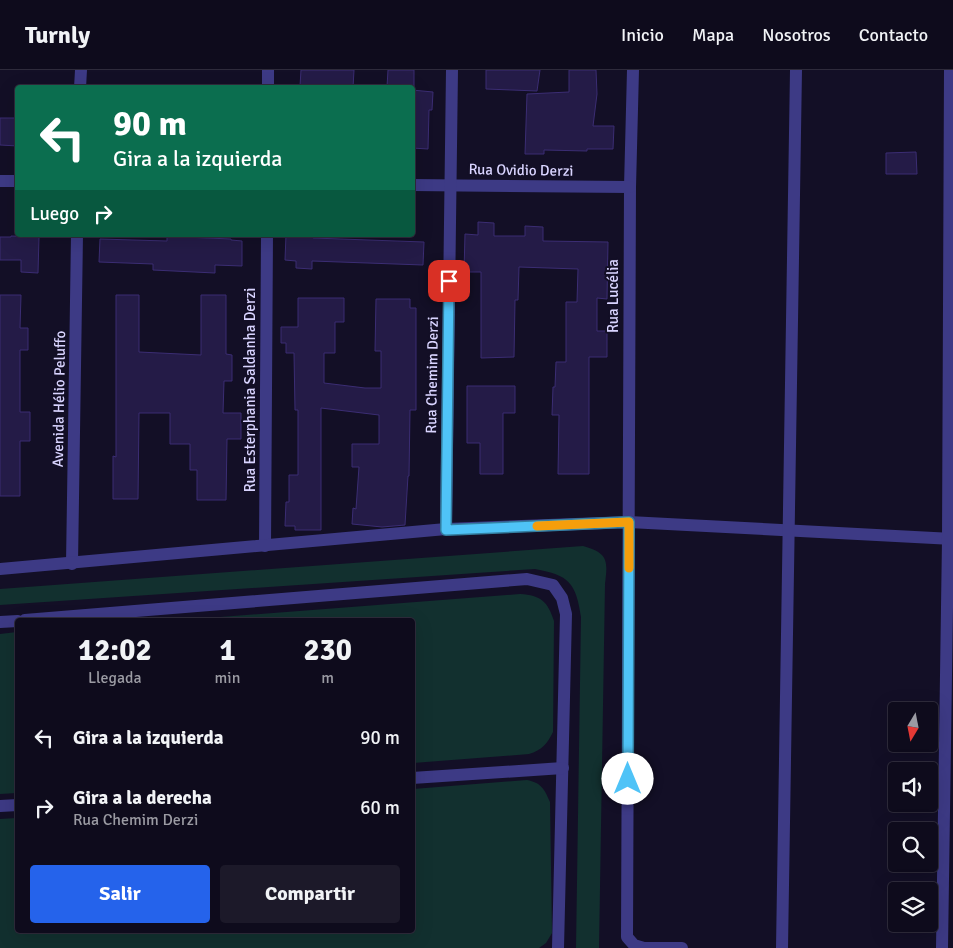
<!DOCTYPE html>
<html lang="es">
<meta charset="utf-8">
<style>
:root{--surface:#0e0b1c;--page:#1c1929;--text:#f1f3f6;--muted:#9b9ba3;--line:#2e2b3b;--accent:#2563eb}
body{margin:0;font-family:Signika,sans-serif;background:var(--page);color:var(--text);height:100vh;display:flex;flex-direction:column;font-size:19px;white-space:nowrap}
*{box-sizing:border-box;margin:0}
p{font-size:16px;color:var(--muted)}
.icon{flex:none;width:28px;height:28px;fill:none;stroke:currentColor;stroke-width:2;stroke-linecap:round;stroke-linejoin:round}
.map{position:relative;flex:1;overflow:hidden}
.side{position:absolute;left:15px;top:548px;width:400px;height:315px;display:flex;flex-direction:column;background:var(--surface);border-radius:5px;box-shadow:0 5px 20px #0002,0 0 0 1px var(--line)}
.side>*{flex:none}
.top-card{position:absolute;left:15px;top:15px;width:400px;height:152px;border-radius:5px;box-shadow:0 5px 20px #0002,0 0 0 1px var(--line);background:#0b6e4f;color:#fff;overflow:hidden}
.needle{width:32px;rotate:190deg}
.buttons{position:absolute;left:888px;top:632px;display:grid;gap:10px}
.buttons a{display:grid;place-items:center;width:50px;height:50px;border-radius:5px;background:var(--surface);box-shadow:0 5px 20px #0002,0 0 0 1px var(--line);font-size:25px}
.pin{position:absolute;display:grid;place-items:center;width:42px;height:42px;color:#fff;margin:-21px;border-radius:10px;box-shadow:0 2px 8px #0006}
.me{position:absolute;width:55px;margin:-28px;rotate:0deg;stroke-linejoin:round;filter:drop-shadow(0 0 4px #0008)}
.turn{display:flex;align-items:center;gap:18px;height:105px;padding:0 15px;font-size:22px}
.turn .icon{width:65px;height:65px;stroke-width:2.5}
.turn b{display:block;font-size:35px;line-height:42px}
.then{display:flex;align-items:center;height:48px;padding:0 15px;background:#0003;gap:10px;font-size:19px}
.eta{display:flex;justify-content:space-evenly;align-items:center;height:85px;text-align:center}
.eta b{font-size:30px;font-weight:800;line-height:35px}
.button{display:flex;gap:10px;margin-top:auto;padding:10px 15px}
.button a{flex:1;height:58px;border-radius:5px;background:var(--accent);color:#fff;font-size:20px;font-weight:800;line-height:58px;text-align:center}
.button a+a{background:var(--page);color:var(--text)}
ul{padding:0;list-style:none}
li{display:flex;align-items:center;gap:15px;height:70px;padding:0 15px}
li div{flex:1}
li b{display:block;font-size:19px}
li em{font-style:normal}
header{display:flex;align-items:center;gap:30px;box-sizing:border-box;height:70px;padding:0 25px;background:var(--surface);border-bottom:1px solid var(--line)}
header strong{font-size:24px}
nav{display:flex;gap:28px;margin-inline-start:auto;font-size:18px}
.map>svg:first-child{display:block}
</style>
<header>
<strong>Turnly</strong>
<nav><a>Inicio</a><a>Mapa</a><a>Nosotros</a><a>Contacto</a></nav>
</header>
<div class="map">
<svg width="953" height="878" viewBox="0 0 953 878">
<rect width="100%" height="100%" fill="#130f26"/>
<g fill="#12302f">
<path d="M 583,476 C 608,483 608,490 605,514 L 599,878 L 576,878 L 581,547 C 576,513 569,505 535,499 L 0,535 L 0,519 Z"/>
<path d="M 520,524 C 541,525 548,532 554,551 L 553,662 C 547,674 542,680 529,684 L 413,693 L 412,550 L 181,550 Z"/>
<polygon points="17,562 17,723 0,724 0,564"/>
<path d="M 527,710 C 541,713 544,718 550,732 L 552,863 L 546,873 L 539,878 L 0,878 L 0,749 L 17,748 L 18,860 L 412,860 L 413,719 Z"/>
</g>
<g fill="#241b47" stroke="#3b2d73">
<polygon points="301,0 354,0 353,18 300,16"/>
<polygon points="388,0 414,0 414,17 387,17"/>
<polygon points="486,0 540,0 537,21 486,19"/>
<polygon points="569,0 596,0 597,24 593,56 614,56 613,79 587,79 587,81 544,80 544,84 525,84 527,24 569,22"/>
<polygon points="412,20 433,22 432,40 429,40 428,79 412,78"/>
<polygon points="0,48 18,48 18,76 0,75"/>
<polygon points="916,82 917,104 886,104 886,83"/>
<polygon points="478,152 494,153 494,166 525,166 525,156 543,157 543,171 608,172 607,229 597,228 597,261 607,261 607,287 589,287 589,404 558,404 559,345 552,345 553,317 555,317 556,292 566,292 566,232 577,232 578,199 519,197 518,230 515,230 514,287 481,288 481,202 464,202 465,164 478,165"/>
<polygon points="167,165 184,165 184,167 231,169 231,170 242,171 242,196 215,195 215,203 153,200 153,194 99,192 100,169 167,171"/>
<polygon points="286,165 313,165 313,168 424,172 423,195 312,191 312,199 296,198 296,191 285,190"/>
<polygon points="11,166 39,167 38,203 21,202 21,190 0,190 0,167 11,167"/>
<polygon points="0,225 21,225 20,258 28,258 28,280 20,280 20,342 30,342 30,371 20,371 20,426 0,426"/>
<polygon points="116,225 139,225 139,282 201,285 201,225 226,225 226,284 232,285 232,311 224,311 223,343 241,343 241,369 227,369 226,430 197,430 197,400 190,400 190,374 170,374 170,343 139,343 138,429 113,429 113,386 116,387"/>
<polygon points="298,228 344,228 344,252 335,252 335,283 324,283 324,313 365,318 381,318 381,281 375,281 376,229 410,229 410,238 416,238 416,340 410,340 409,406 408,406 405,455 382,457 352,454 353,438 356,439 359,397 352,397 352,374 379,374 379,345 321,338 321,460 295,460 295,456 285,456 286,432 289,432 289,405 298,405 298,340 295,340 294,283 286,283 286,273 281,273 281,257 298,257"/>
<polygon points="467,316 515,316 515,343 503,343 503,404 480,404 480,373 467,373"/>
</g>
<g fill="none" stroke-linecap="round" stroke-linejoin="round">
<g stroke="#3d3a85" stroke-width="12">
<polyline points="633,0 630,117 627,867 634,875 644,878 682,878"/>
<polyline points="80,18 81,0"/>
<polyline points="268,18 268,0"/>
<polyline points="0,111 18,111"/>
<polyline points="412,115 630,117"/>
<polyline points="446,459 452,0"/>
<polyline points="265,476 267,165"/>
<polyline points="72,494 77,165"/>
<polyline points="0,499 446,459 629,452 953,469"/>
<polyline points="25,550 527,509 553,515 562,528 566,544 558,878"/>
<polyline points="0,552 18,551"/>
<polyline points="412,708 563,698"/>
<polyline points="0,736 18,735"/>
<polyline points="782,878 796,0"/>
<polyline points="942,878 948,469 950,0"/>
</g>
</g>
<g fill="none" stroke-linecap="round" stroke-linejoin="round">
<defs>
<polyline id="route" points="449,211 446,460 629,452 628,709"/>
</defs>
<use href="#route" stroke="#337fa1" stroke-width="12"/>
<use href="#route" stroke="#4fc3f7" stroke-width="9"/>
<polyline stroke="#f59e0b" stroke-width="9" points="537,456 629,452 629,498"/>
</g>
<g text-anchor="middle" stroke-width="4" stroke-linejoin="round" paint-order="stroke">
<g font-size="15" fill="#d9d4ff" stroke="#130f26">
<text transform="translate(521 100) rotate(1)" y="5">Rua Ovidio Derzi</text>
<text transform="translate(613 226) rotate(-90)" y="5">Rua Lucélia</text>
<text transform="translate(432 305) rotate(-89)" y="5">Rua Chemim Derzi</text>
<text transform="translate(250 320) rotate(-90)" y="5">Rua Esterphania Saldanha Derzi</text>
<text transform="translate(59 329) rotate(-89)" y="5">Avenida Hélio Peluffo</text>
</g>
</g>
</svg>
<div class="buttons">
<a><svg class="needle" viewBox="-14 -14 28 28"><path d="M0-13l5 13h-10z" fill="#e53935"/><path d="M0 13l5-13h-10z" fill="#9b9ba3"/></svg></a>
<a><svg class="icon" aria-label="sound" viewBox="0 0 24 24"><path d="M4 9h4l5-4v14l-5-4H4zM17 9q2 3 0 6"/></svg></a>
<a><svg class="icon" aria-label="search" viewBox="0 0 24 24"><circle cx="10" cy="10" r="6"/><path d="M15 15l6 6"/></svg></a>
<a><svg class="icon" aria-label="layers" viewBox="0 0 24 24"><path d="M12 4l9 5-9 5-9-5zM3 14l9 5 9-5"/></svg></a>
</div>
<div class="pin" style="left:449px;top:211px;background:#d93025"><svg class="icon" aria-label="arrive" viewBox="0 0 24 24"><path d="M6 21V4h12l-3 4 3 4H6"/></svg></div>
<svg class="me" style="left:628px;top:709px" viewBox="-20 -20 40 40"><circle r="19" fill="#fff"/><path d="M0-13L10 11 0 6-10 11z" fill="#4fc3f7"/></svg>
<div class="top-card">
<div class="turn"><svg class="icon" aria-label="left" viewBox="0 0 24 24"><path d="M17 20v-9H6M10 6l-5 5 5 5"/></svg><div><b>90 m</b>Gira a la izquierda</div></div>
<div class="then">Luego<svg class="icon" aria-label="right" viewBox="0 0 24 24"><path d="M7 20v-9h11M14 6l5 5-5 5"/></svg></div>
</div>
<section class="side">
<div class="eta">
<div><b>12:02</b><p>Llegada</p></div>
<div><b>1</b><p>min</p></div>
<div><b>230</b><p>m</p></div>
</div>
<ul>
<li><svg class="icon" aria-label="left" viewBox="0 0 24 24"><path d="M17 20v-9H6M10 6l-5 5 5 5"/></svg><div><b>Gira a la izquierda</b></div><em>90 m</em></li>
<li><svg class="icon" aria-label="right" viewBox="0 0 24 24"><path d="M7 20v-9h11M14 6l5 5-5 5"/></svg><div><b>Gira a la derecha</b><p>Rua Chemim Derzi</p></div><em>60 m</em></li>
</ul>
<div class="button"><a>Salir</a><a>Compartir</a></div>
</section>
</div>
